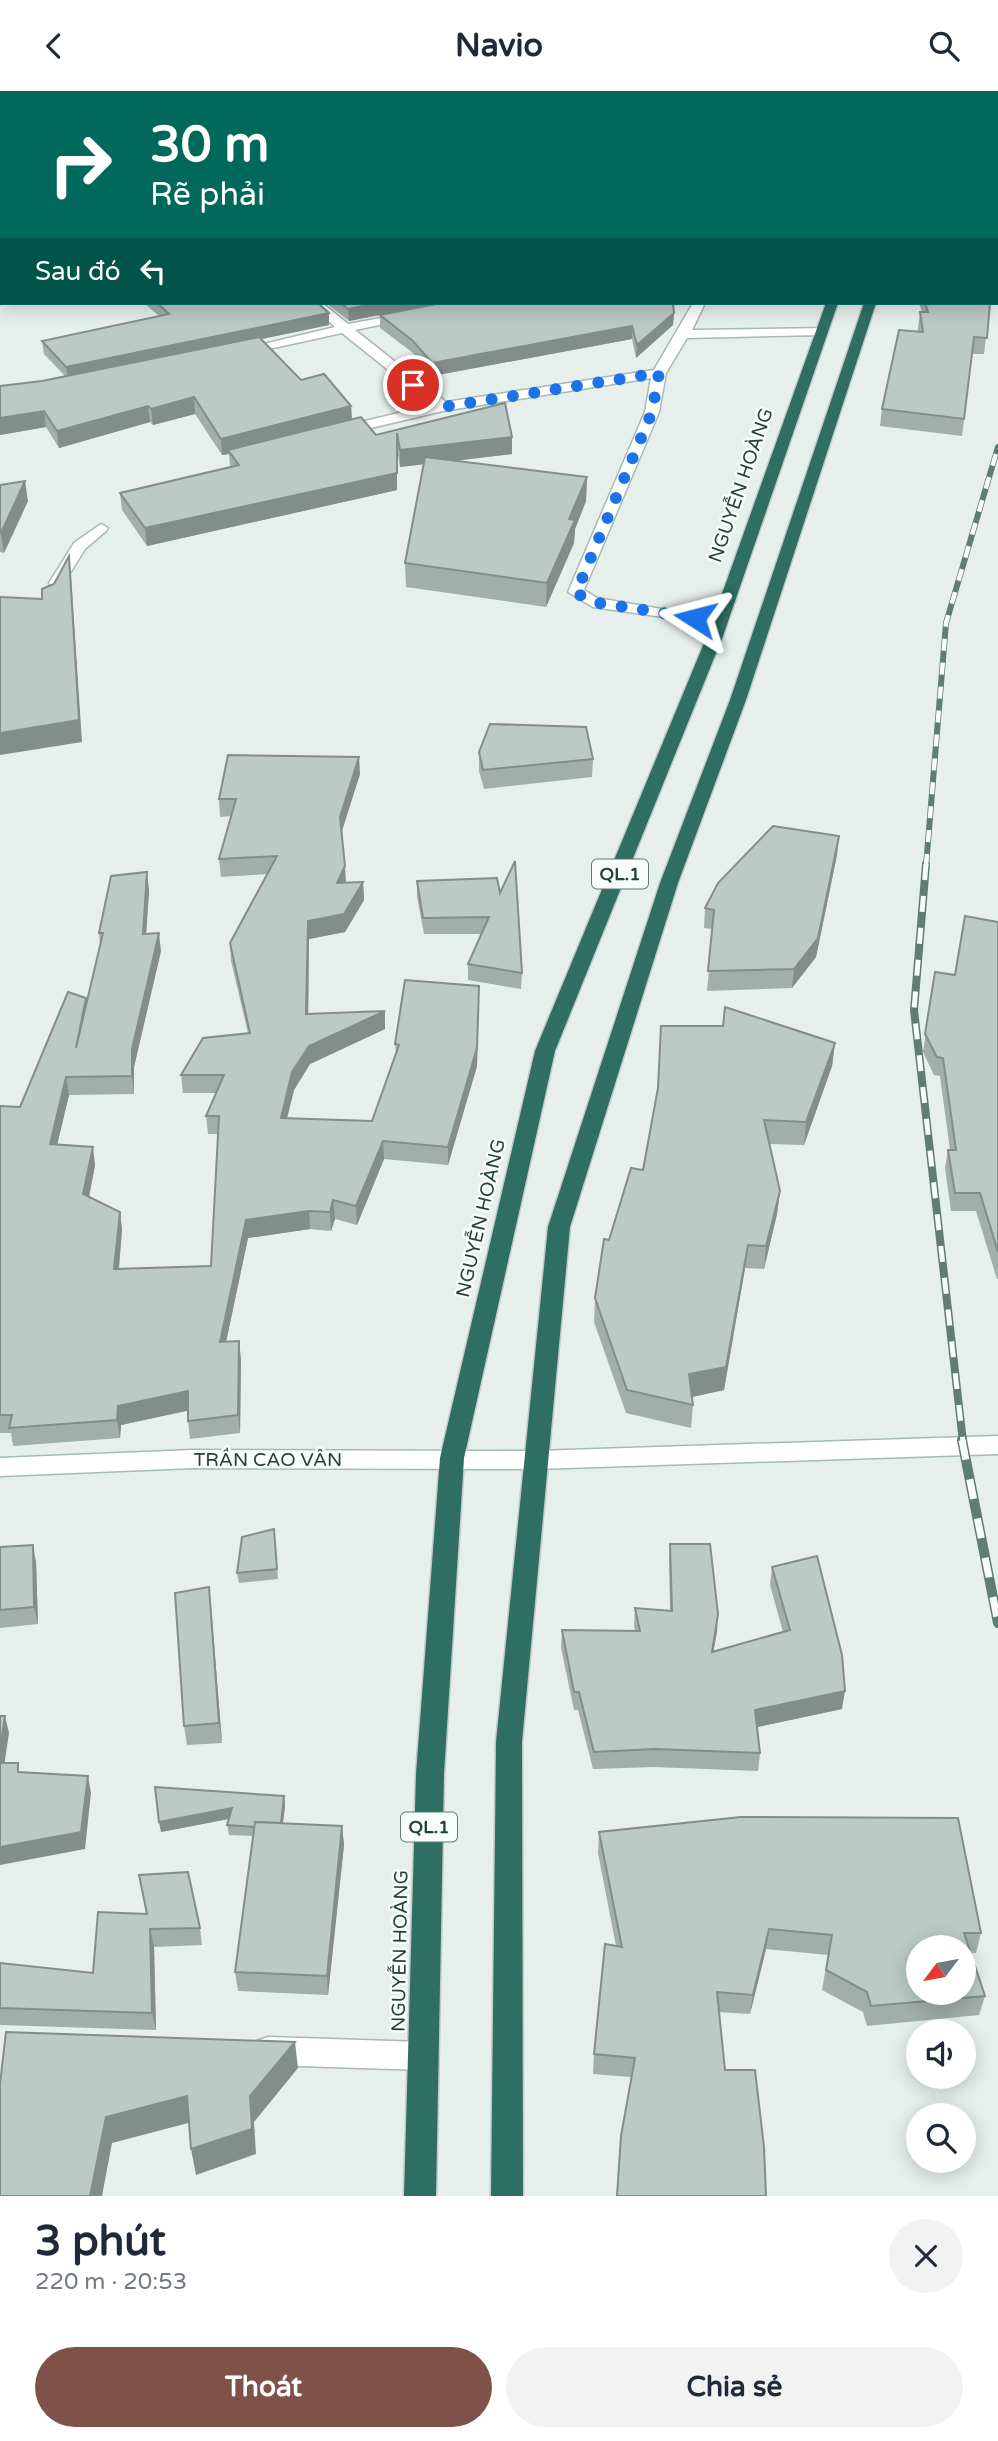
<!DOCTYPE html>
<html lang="vi">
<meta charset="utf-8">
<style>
:root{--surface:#fff;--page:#f2f2f3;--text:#1f2937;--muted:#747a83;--accent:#7f5249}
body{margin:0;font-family:"Varela Round",sans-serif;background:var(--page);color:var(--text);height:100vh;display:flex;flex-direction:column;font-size:26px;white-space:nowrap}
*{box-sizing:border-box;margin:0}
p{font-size:23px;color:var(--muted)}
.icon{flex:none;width:38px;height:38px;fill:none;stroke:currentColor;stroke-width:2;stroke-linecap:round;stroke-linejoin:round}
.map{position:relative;height:2105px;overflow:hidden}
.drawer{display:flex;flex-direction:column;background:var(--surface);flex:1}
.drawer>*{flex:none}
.banner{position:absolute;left:0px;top:0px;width:999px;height:214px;box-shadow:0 4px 18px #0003;background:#00695c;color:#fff;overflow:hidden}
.needle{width:46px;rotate:238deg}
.controls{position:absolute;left:906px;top:1844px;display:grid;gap:14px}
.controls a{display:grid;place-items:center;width:70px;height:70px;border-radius:50%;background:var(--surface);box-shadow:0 4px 18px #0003;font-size:35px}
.pin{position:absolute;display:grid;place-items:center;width:60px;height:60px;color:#fff;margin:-30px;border:4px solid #fff;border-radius:50%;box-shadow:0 2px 7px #0007}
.me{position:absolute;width:77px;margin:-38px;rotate:279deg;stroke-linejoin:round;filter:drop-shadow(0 0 5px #0008)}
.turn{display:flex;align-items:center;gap:24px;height:147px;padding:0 35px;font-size:32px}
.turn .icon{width:91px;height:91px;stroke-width:2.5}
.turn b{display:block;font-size:49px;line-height:60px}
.then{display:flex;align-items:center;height:66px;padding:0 35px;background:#0003;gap:14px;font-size:26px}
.round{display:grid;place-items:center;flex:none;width:74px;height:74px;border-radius:37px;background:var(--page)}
.overview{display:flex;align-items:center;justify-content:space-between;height:119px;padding:0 35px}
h1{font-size:42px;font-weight:700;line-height:52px}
.button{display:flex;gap:14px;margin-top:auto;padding:14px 35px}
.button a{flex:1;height:80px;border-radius:42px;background:var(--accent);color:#fff;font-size:28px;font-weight:700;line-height:80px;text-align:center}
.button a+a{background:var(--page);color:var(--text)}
header{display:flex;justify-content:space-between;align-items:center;height:91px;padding:0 35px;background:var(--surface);font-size:32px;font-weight:700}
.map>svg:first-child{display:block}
</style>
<header><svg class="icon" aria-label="back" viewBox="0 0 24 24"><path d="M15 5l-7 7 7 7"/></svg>Navio<svg class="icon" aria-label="search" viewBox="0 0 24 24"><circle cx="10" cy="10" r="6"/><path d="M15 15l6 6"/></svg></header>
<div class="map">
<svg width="998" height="2105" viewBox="0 0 998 2105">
<rect width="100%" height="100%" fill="#e6efeb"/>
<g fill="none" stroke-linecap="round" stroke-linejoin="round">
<defs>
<g id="street">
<polygon points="143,0 153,0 142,2"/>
<polygon points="408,0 418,0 407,2"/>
<polygon points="718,0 827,0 828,2 719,2"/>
<rect x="0" y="89" width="2" height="6"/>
<polygon points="0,205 2,212 6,212 0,213"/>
<polygon points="309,212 322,212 348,233 414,221 414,227 355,239 446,311 654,279 693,212 705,212 692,239 827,237 827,243 822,244 687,247 666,282 659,321 584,499 597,507 726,529 726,535 593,516 568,501 645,321 651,287 443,320 341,344 334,340 336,337 432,314 342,242 241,264 234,260 335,236"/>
<polygon points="101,433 108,437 106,440 85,458 62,495 52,495 49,492 74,452"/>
<polygon points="268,1946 423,1951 434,1955 438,1965 434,1975 423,1979 268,1974 257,1970 253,1960 257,1950"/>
</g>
<polygon id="secondary" points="998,1345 998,1363 536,1378 193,1377 0,1385 0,1367 193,1359 536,1360"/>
<g id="highway">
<polygon points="907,0 917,0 906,2"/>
<polygon points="941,0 951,0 940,2"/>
<polygon points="826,212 838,212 723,545 555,960 464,1367 444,1683 436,2105 404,2105 416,1683 440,1367 535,960 707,545"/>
<polygon points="864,212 876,212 746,609 678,792 570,1136 522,1651 523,2105 491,2105 496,1651 548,1136 660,792 730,609"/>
</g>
</defs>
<use href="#street" stroke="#a8b8b2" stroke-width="3"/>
<use href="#secondary" stroke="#a4bbb3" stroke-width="3"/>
<use href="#highway" stroke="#c2cac8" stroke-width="3"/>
<use href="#street" fill="#fff" fill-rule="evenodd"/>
<use href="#secondary" fill="#fff" fill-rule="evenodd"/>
<use href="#highway" fill="#2f6f62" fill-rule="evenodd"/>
<defs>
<polyline id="rail-far2" points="926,775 946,532 998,356"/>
<polyline id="rail-far1" points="926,773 914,919 963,1351"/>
<polyline id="rail" points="962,1349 998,1532"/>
</defs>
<use href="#rail-far2" stroke="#5f7d75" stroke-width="6"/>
<use href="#rail-far1" stroke="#5f7d75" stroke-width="8"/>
<use href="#rail" stroke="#5f7d75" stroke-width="10"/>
<use href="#rail-far2" stroke="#f7fbf9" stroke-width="4.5" stroke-dasharray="12" stroke-linecap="butt"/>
<use href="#rail-far1" stroke="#f7fbf9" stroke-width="5" stroke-dasharray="16" stroke-linecap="butt"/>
<use href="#rail" stroke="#f7fbf9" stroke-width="7" stroke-dasharray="20" stroke-linecap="butt"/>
</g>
<g fill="#a1aea9">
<polygon points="144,212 318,212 329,234 262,248 301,289 351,315 352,328 376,344 512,346 512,363 454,370 587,386 586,410 575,438 574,452 546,516 406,496 405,472 424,373 400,376 397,359 397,399 147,455 122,419 120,402 230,376 229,363 222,364 195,323 153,334 150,331 59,357 46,336 0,344 0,295 42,290 65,285 44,263 42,250 159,225"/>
<polygon points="326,212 440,212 349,230"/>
<polygon points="919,212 990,212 984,263 972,263 962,345 880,335 882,318 918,241 918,237 920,221 922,221"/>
<polygon points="674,222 673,234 636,267 632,248 432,285 413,262 380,237 380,224"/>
<polygon points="0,394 28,410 4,462 0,461"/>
<polygon points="479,661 593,668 592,686 484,698 479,680"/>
<polygon points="360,683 341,742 345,792 363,791 364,809 345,841 309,848 308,923 385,938 310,973 294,999 287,1028 372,1030 396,962 395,953 479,895 477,975 448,1074 384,1068 357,1134 335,1128 331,1140 310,1138 248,1147 226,1251 241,1268 240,1342 190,1348 188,1330 188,1319 121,1334 120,1347 13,1355 11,1342 0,1342 0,1015 20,1016 87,912 100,855 99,842 149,799 146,843 161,860 134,976 134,1003 69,1004 57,1054 95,1074 89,1106 120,1121 122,1139 119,1178 211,1175 218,1043 208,1043 206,1025 216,1002 183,1002 181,984 248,942 231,870 230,852 268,783 221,786 219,768 231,725 220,726 219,708"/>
<polygon points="837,764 816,866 792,897 707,900 713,838 704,837 705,817"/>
<polygon points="417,790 500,802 522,882 521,898 468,889 468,873 481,843 424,843 417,806"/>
<polygon points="998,831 998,1188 997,1188 976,1120 951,1120 945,1077 948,1059 950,1059 940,985 934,984 923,961 935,881 955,884"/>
<polygon points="835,952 832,975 804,1054 769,1053 780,1100 777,1123 764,1178 745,1177 724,1299 692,1306 693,1314 691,1337 626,1322 594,1231 595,1207 609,1149 643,1079"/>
<polygon points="274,1438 278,1488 239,1492 237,1482"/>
<polygon points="670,1453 717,1541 713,1560 783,1541 770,1494 772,1476 842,1618 757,1636 760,1662 758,1680 654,1676 593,1678 578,1619 574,1619 561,1557 562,1539 635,1540 634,1535 635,1517 670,1520 669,1471"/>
<polygon points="0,1456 36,1471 38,1533 0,1537"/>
<polygon points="209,1496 211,1516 222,1652 187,1654 184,1635"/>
<polygon points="284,1705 285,1715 283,1732 342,1735 344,1754 328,1904 238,1900 235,1881 253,1745 229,1744 227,1734 229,1728 161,1741"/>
<polygon points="599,1741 981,1842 976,1862 971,1862 985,1905 979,1924 867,1935 863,1921 822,1899 828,1864 766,1858 750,1923 719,1921 631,1986 593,1983 594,1963 616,1855 598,1762"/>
<polygon points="98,1821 200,1837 202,1854 154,1856 156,1939 0,1934 0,1872 93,1882"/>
</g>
<g fill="#838d89">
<polygon points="696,0 715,0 714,2 695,2"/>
<polygon points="377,212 440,212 349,230 348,218"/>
<polygon points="329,222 329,234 68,288 66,276"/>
<polygon points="674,222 673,234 636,267 637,254"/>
<polygon points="632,235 632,248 432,285 432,272"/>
<polygon points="194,306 195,323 153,334 151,318"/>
<polygon points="148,315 150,331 59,357 57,340"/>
<polygon points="351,315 352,332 228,359 229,363 222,364 221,348"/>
<polygon points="44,320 46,336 0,344 0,327"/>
<polygon points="397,342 397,399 147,455 145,437"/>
<polygon points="512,346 512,363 400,376 400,359"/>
<polygon points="587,386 586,410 575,438 574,452 546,516 547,492 569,428"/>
<polygon points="25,390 28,410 4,462 1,442"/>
<polygon points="69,465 71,486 82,651 0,664 0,642"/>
<polygon points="359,666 360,683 341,743 340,726"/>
<polygon points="839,745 837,764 816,866 792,897 794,878"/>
<polygon points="345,775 346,792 337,792"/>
<polygon points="147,781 149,799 145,861 143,843"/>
<polygon points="363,791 364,809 345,841 309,848 308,941 306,923 308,830"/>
<polygon points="159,842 161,860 134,976 134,1003 132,985 132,958"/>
<polygon points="479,895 477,975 448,1074 448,1056"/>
<polygon points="385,920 385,938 310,973 294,999 282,1046 281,1027 292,981 309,955"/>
<polygon points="835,952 832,975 804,1054 806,1031"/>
<polygon points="66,986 69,1004 53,1071 50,1053"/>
<polygon points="383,1050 384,1068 357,1134 356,1115"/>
<polygon points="93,1056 95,1074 86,1121 83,1103"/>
<polygon points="780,1100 777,1123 764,1178 766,1155"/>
<polygon points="333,1109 335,1128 331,1140 330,1121"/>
<polygon points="309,1120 310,1138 248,1147 222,1270 220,1251 246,1129"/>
<polygon points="120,1121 122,1139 117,1197 114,1178"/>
<polygon points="748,1154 745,1177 724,1299 687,1307 689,1283"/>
<polygon points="239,1250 241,1268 240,1342 238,1324"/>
<polygon points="188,1300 191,1319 121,1334 120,1347 117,1329 118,1315"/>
<polygon points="33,1454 36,1471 38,1533 34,1516"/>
<polygon points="209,1496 211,1516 222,1652 219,1632"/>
<polygon points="718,1523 717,1541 710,1579 712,1561"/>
<polygon points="845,1600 842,1618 753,1637 755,1619"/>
<polygon points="5,1625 9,1642 2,1689 0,1680 0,1657"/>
<polygon points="88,1685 91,1702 85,1758 0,1774 0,1756"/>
<polygon points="284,1705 285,1715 281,1747 280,1737"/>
<polygon points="232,1717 233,1727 161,1741 159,1731"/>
<polygon points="342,1735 344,1754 328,1904 327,1885"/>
<polygon points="150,1838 154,1856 156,1939 152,1922"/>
<polygon points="769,1838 766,1858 750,1923 753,1904"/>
<polygon points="295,1951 298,1977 254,2031 256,2063 196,2084 191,2058 250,2005"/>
<polygon points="187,2005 192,2031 112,2052 102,2105 90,2105 106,2026"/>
</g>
<g fill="#bbcac4" stroke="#838d89" stroke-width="2" fill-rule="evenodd">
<rect x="430" y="0" width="160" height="2"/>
<polygon points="626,0 696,0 695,2 624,2"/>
<polygon points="157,212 318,212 329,222 66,276 42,250 169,223"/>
<polygon points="341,212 377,212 348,218"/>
<polygon points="441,212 673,212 674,222 637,254 632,235 432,272 413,250 380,224"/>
<polygon points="925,212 990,212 987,247 974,246 964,328 882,318 899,239 923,241 920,221 928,221"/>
<polygon points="259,246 301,289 324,283 351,315 221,348 194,306 151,318 148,315 57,340 44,320 0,327 0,295 42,290"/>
<polygon points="505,312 512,346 400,359 397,342 397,382 145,437 120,402 239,374 228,359 361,326 376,344"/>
<polygon points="425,366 587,386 569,428 575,429 547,492 405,472"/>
<polygon points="25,390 1,442 0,442 0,394"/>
<polygon points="69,465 79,629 0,642 0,506 42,508 42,498 54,493"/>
<polygon points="490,633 586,636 593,668 483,679 479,661"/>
<polygon points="228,664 359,666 340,726 345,775 337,792 363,791 344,823 308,830 306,923 385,920 309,955 292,981 281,1027 372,1030 399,954 395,953 405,889 479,895 477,957 448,1056 383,1050 356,1115 333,1109 330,1121 309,1120 246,1129 220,1251 239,1250 238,1324 188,1330 188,1300 118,1315 117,1329 9,1337 12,1324 0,1324 0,1015 20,1016 68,901 86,907 76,957 103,842 99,842 111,785 147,781 143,843 159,842 132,958 132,985 66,986 50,1053 93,1056 83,1103 120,1121 114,1178 211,1175 219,1025 206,1025 224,984 181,984 203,947 250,942 230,852 277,765 219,768 236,708 219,708"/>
<polygon points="773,735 839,745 818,847 794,878 708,880 714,819 705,817 718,792"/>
<polygon points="515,770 522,882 468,873 489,826 423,827 417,790 497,787 500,802"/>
<polygon points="965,825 998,831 998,1161 980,1102 955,1102 948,1059 956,1059 943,967 937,966 925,943 935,881 955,884"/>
<polygon points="725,916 835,952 806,1031 764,1029 780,1100 766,1155 748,1154 726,1276 689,1283 693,1314 627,1299 595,1207 604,1148 609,1149 631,1077 643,1079 658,997 661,935 723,935"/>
<polygon points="274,1438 277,1478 237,1482 242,1446"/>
<polygon points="670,1453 710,1453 718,1523 712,1561 790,1539 772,1476 817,1465 842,1564 845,1600 755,1619 760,1662 655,1658 594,1661 579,1601 574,1601 562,1539 640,1540 635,1517 672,1520"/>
<polygon points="33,1454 34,1516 0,1519 0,1456"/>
<polygon points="209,1496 219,1632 184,1635 175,1502"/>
<polygon points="0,1625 5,1625 0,1657"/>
<polygon points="0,1672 18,1672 18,1681 88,1685 81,1741 0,1756"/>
<polygon points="155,1696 284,1705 281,1732 255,1731 255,1736 227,1734 232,1717 159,1731"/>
<path d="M 741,1726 L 958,1727 L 981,1842 L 964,1842 L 985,1905 L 871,1915 L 867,1901 L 826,1879 L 832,1844 L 769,1838 L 753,1904 L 717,1901 L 725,1979 L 755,1979 L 764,2056 L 766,2105 L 617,2105 L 621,2045 L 635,1967 L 594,1963 L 605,1853 L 622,1856 L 599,1741 ZM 919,1857 L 964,1857 L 964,1902 L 919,1902 Z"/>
<polygon points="255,1731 342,1735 327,1885 235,1881"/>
<polygon points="188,1781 200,1837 150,1838 152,1922 0,1917 0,1872 93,1882 98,1821 147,1823 139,1784"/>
<polygon points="6,1941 295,1951 250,2005 252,2038 191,2058 187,2005 106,2026 90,2105 0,2105 0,1993"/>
</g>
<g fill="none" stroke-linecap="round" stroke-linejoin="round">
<polyline stroke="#1a73e8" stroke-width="12" stroke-dasharray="0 21.6" points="413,294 443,316 659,282 652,321 576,502 593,511 695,527"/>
</g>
<g text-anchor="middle" stroke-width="5" stroke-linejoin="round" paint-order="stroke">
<g fill="#f7fbf9" stroke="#637a73" stroke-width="2">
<rect x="592" y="768.5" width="56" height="29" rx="5"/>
<rect x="401" y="1721.5" width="56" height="29" rx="5"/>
</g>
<g font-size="18" font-weight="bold" fill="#24423a">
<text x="620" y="789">QL.1</text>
<text x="429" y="1742">QL.1</text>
</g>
<g font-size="19" fill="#24423a" stroke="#f7fbf9">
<text transform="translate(740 394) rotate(-71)" y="7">NGUYỄN HOÀNG</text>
<text transform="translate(480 1127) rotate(-77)" y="7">NGUYỄN HOÀNG</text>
<text x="268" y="1375">TRẦN CAO VÂN</text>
<text transform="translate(399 1860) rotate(-89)" y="7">NGUYỄN HOÀNG</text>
</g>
</g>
</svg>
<div class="controls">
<a><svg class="needle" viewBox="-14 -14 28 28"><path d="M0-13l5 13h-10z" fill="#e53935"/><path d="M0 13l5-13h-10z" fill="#747a83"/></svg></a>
<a><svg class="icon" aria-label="sound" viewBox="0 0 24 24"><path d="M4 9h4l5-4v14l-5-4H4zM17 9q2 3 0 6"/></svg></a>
<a><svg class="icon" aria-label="search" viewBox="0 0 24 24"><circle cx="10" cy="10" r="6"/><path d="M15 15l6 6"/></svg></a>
</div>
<div class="pin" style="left:413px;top:294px;background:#d93025"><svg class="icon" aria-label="arrive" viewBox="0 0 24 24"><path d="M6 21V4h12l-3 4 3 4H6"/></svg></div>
<svg class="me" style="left:695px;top:527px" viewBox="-20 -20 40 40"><path d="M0-17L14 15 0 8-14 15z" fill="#1a73e8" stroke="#fff" stroke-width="4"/></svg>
<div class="banner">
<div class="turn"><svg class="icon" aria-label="right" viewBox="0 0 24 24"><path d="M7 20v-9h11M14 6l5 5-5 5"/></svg><div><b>30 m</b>Rẽ phải</div></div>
<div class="then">Sau đó<svg class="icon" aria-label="left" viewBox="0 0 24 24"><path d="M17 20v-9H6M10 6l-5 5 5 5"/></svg></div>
</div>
</div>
<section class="drawer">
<div class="overview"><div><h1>3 phút</h1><p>220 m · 20:53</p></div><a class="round"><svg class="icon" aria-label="close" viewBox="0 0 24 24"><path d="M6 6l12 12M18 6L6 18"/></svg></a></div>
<div class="button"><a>Thoát</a><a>Chia sẻ</a></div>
</section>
